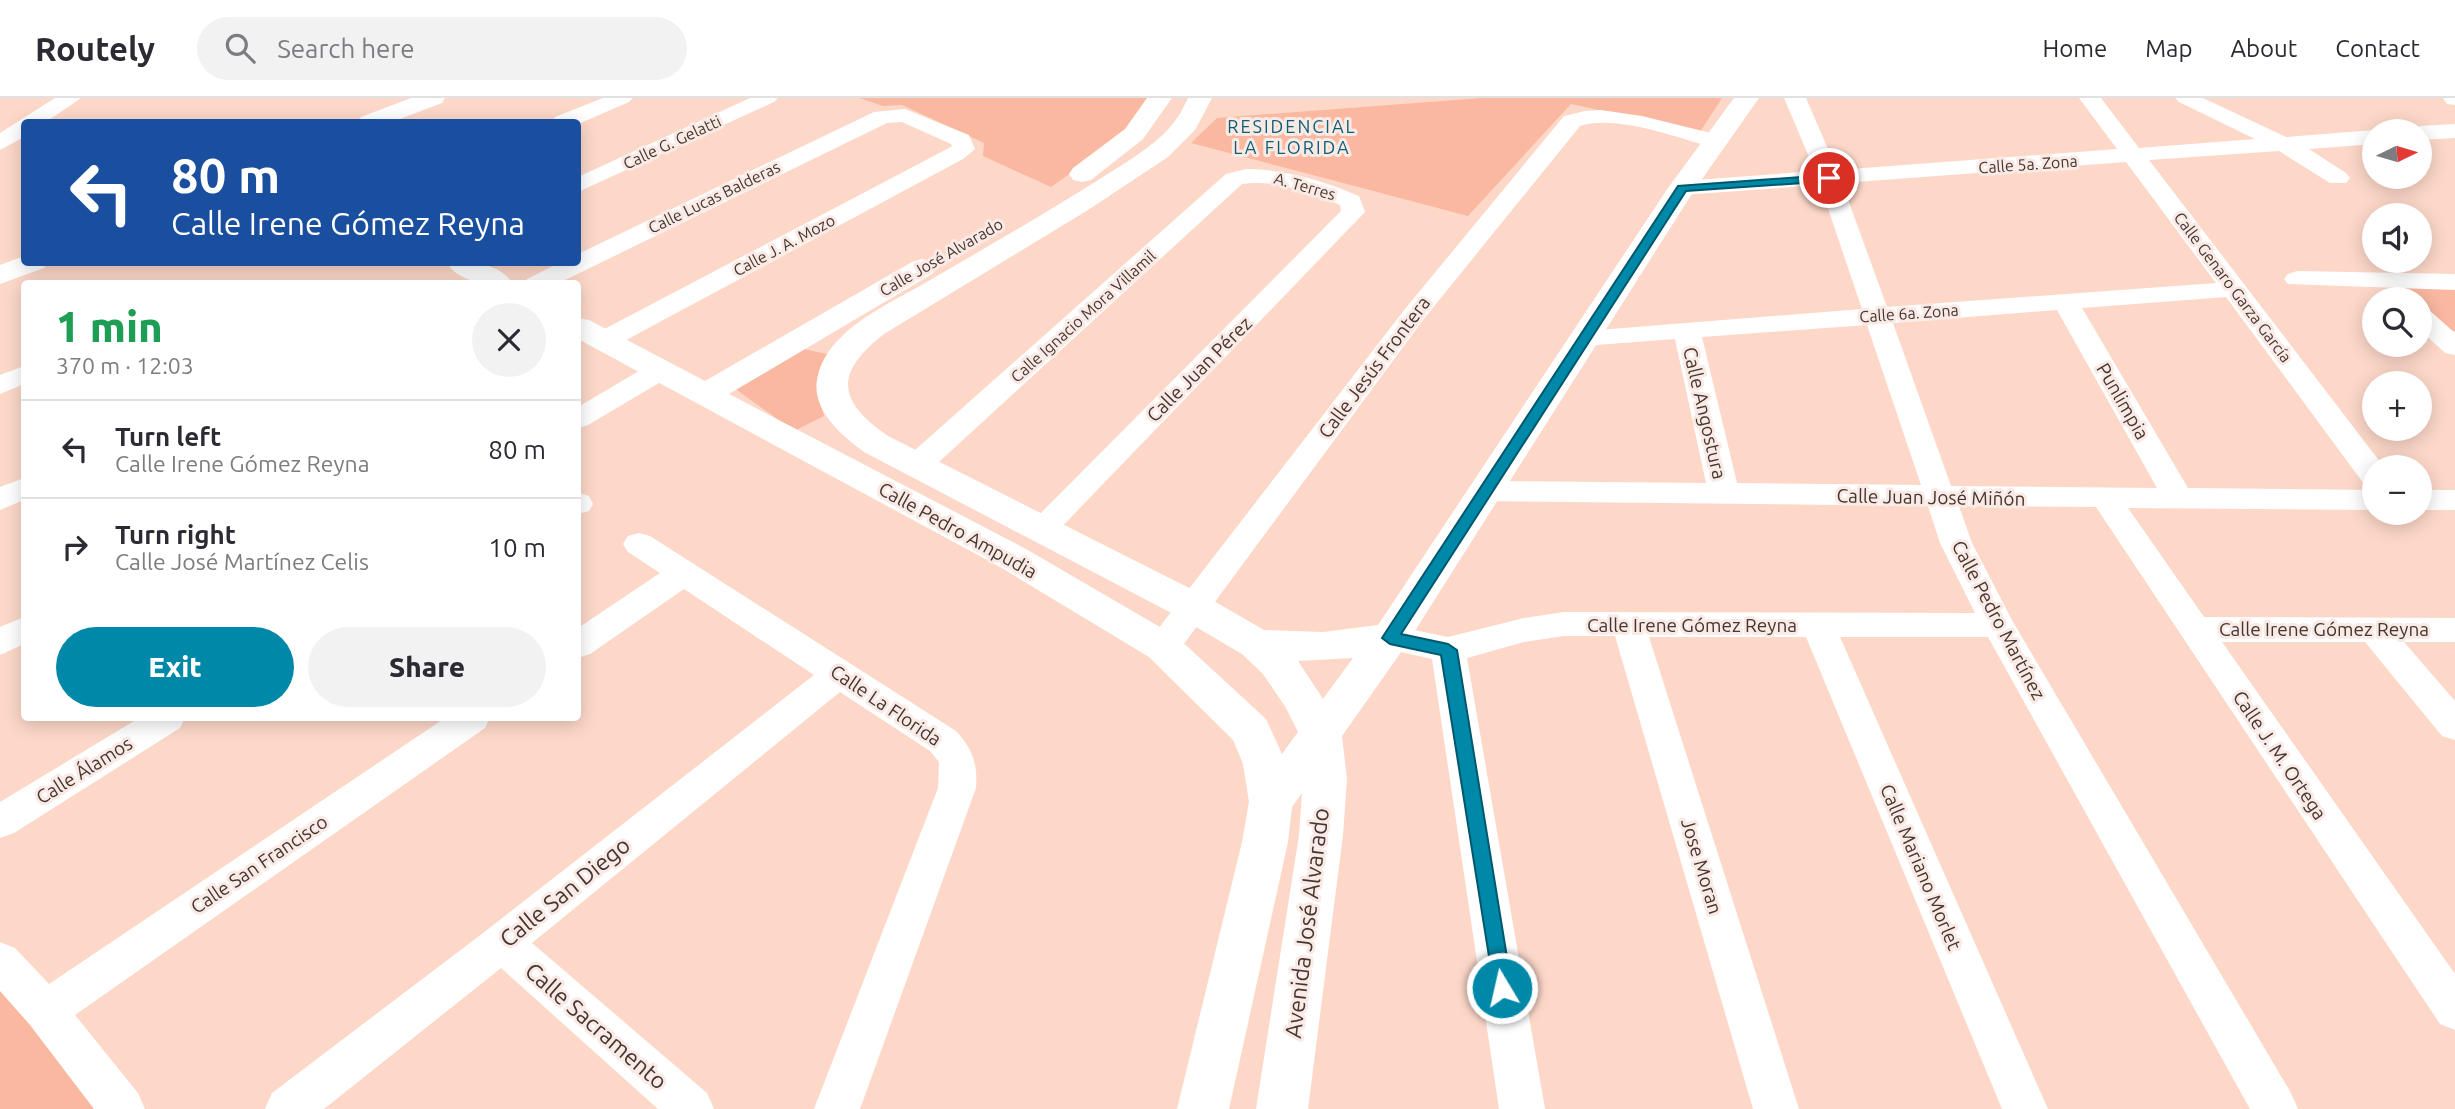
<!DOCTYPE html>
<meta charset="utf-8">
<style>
:root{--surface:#fff;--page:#f2f2f3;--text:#2b2b33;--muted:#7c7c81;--line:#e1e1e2;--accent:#0088a8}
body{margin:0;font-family:Ubuntu,sans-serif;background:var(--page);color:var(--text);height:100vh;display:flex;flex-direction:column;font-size:26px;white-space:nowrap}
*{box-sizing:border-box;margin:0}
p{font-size:23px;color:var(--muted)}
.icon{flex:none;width:38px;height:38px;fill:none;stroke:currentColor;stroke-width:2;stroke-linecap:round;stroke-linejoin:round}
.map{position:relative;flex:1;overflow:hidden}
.drawer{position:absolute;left:21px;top:182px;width:560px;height:441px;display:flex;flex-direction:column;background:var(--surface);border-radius:7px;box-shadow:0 4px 18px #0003}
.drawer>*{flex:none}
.guide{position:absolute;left:21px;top:21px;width:560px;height:147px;border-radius:7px;box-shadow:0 4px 18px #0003;background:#1a4fa0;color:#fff;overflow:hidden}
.needle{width:46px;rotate:85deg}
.controls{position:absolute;left:2362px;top:21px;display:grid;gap:14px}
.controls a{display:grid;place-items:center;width:70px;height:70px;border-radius:50%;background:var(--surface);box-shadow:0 4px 18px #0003;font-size:35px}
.pin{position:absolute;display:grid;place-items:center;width:60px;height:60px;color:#fff;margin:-30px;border:4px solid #fff;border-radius:50%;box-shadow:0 2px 7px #0007}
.me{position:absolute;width:77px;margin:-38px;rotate:351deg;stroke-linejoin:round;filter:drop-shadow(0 0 5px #0008)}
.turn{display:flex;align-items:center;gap:24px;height:147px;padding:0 35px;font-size:32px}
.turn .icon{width:91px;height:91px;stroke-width:2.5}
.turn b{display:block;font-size:49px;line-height:60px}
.round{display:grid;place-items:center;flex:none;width:74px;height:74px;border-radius:37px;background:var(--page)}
.head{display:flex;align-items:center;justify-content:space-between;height:119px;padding:0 35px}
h1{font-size:42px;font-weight:800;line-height:52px;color:#1e9e55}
.action{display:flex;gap:14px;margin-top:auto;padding:14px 35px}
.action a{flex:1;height:80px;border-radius:42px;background:var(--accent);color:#fff;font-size:28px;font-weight:800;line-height:80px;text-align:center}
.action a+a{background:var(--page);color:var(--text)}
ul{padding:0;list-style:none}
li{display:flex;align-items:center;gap:21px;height:98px;padding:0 35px;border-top:2px solid var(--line)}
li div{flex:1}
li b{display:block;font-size:26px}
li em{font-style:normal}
header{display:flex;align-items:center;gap:42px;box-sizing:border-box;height:98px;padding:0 35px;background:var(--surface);border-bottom:2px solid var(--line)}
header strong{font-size:33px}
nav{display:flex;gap:38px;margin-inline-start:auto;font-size:24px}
.search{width:490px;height:63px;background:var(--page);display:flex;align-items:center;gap:18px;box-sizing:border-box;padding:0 24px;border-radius:38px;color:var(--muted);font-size:26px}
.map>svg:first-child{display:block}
</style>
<header>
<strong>Routely</strong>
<div class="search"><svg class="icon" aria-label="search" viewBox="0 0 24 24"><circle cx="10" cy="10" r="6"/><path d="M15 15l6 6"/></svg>Search here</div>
<nav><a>Home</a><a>Map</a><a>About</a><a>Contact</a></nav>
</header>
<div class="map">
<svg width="2455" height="1011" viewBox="0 0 2455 1011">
<rect width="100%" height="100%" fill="#fdd8c9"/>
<g fill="#f9b89f">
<path d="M 859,0 L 1149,0 C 1126,40 1088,63 1051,89 L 983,58 L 984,45 L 902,7 L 883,8 Z"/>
<polygon points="1482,0 1722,0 1700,34 1571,6 1468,118 1191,45 1217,20"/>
<polygon points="2381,183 2455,184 2455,233 2437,233 2420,218 2420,201 2402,201"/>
<polygon points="799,250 836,258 819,298 824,318 794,333 734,290"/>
<polygon points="0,870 118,1011 0,1011"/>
</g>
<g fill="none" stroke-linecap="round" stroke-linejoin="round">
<g fill="#fff" fill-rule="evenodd">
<polygon points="55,0 81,0 46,24 24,24 24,39 0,52 0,35"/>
<polygon points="603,0 633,0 629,4 578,26 552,24 555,19"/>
<polygon points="750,0 778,0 774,4 578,94 578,79"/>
<path d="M 1784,0 L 1806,0 L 1837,72 L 2117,51 L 2079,0 L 2101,0 L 2139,50 L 2255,41 L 2179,4 L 2175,0 L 2203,0 L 2286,39 L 2375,32 L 2379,33 L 2375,33 L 2375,46 L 2309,51 L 2346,75 L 2350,80 L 2346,85 L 2330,85 L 2279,53 L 2149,62 L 2384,369 L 2375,369 L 2375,389 L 2364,386 L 2226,199 L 2082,210 L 2188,390 L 2375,392 L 2375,412 L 2128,410 L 2204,519 L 2455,520 L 2455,544 L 2404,544 L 2455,603 L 2455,642 L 2442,638 L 2365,544 L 2222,544 L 2455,876 L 2455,932 L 2440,926 L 2096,409 L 1959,408 L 1972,445 L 2013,524 L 2291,995 L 2298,1011 L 2250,1011 L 1988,539 L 1840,539 L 2048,1011 L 2002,1011 L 1806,539 L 1649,539 L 1799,1011 L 1753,1011 L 1615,538 L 1564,538 L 1524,544 L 1467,560 L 1545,1011 L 1499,1011 L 1432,561 L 1378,549 L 1373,540 L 1378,531 L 1390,527 L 1448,539 L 1524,520 L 1564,514 L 1975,515 L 1940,445 L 1928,408 L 1486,403 L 1475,400 L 1471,393 L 1475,386 L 1486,383 L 1706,385 L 1675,241 L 1583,248 L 1573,246 L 1570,240 L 1573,234 L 1862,211 L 1820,87 L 1682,97 L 1674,95 L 1670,90 L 1674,85 L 1682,83 L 1815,73 ZM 2126,64 L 2216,185 L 1887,209 L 1842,85 ZM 2057,212 L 2157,390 L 1951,388 L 1893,225 ZM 1867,227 L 1921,387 L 1737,385 L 1702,239 Z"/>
<polygon points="2443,0 2455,0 2455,7 2447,6"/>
<polygon points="905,11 969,37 975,51 963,61 613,249 603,251 593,249 590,243 593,237 947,51 952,48 951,46 902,24 887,25 557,186 524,186 527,181 561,164 578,164 578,156 874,14"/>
<path d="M 1601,12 L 1642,18 L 1723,38 L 1726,43 L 1723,48 L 1715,50 C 1678,40 1617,16 1580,28 L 1423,222 L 1175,558 L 1163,562 L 1151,558 L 1146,549 L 1151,540 L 1405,211 L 1564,18 L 1585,13 Z"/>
<polygon points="2455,26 2455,40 2420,42 2420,33 2410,33 2420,28"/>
<path d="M 1246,71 C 1285,71 1324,83 1359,98 L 1365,114 L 1051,440 L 1040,443 L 1029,440 L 1024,432 L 1341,113 L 1340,107 C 1310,94 1275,81 1242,86 L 928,374 L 917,377 L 906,374 L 902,367 L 906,360 L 1226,76 Z"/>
<polygon points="2297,173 2455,176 2455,192 2288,186 2284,181 2288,176"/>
<polygon points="2420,210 2429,212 2455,235 2455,257 2445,255 2420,232"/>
<polygon points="659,265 669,267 673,273 669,279 588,327 578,330 578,309 649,267"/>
<polygon points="24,268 24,286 0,296 0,277"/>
<polygon points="24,380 24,402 0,412 0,389"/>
<rect x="2420" y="392" width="35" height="20"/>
<polygon points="578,395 589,398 593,406 589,413 578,416"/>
<path d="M 639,435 L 650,438 L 956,633 C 972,650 978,666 976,690 L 860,1011 L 814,1011 L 938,690 L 939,664 L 930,653 L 840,594 L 532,845 L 707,995 L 714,1011 L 658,1011 L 501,870 L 324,1011 L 265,1011 L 272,995 L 487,832 L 814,577 L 684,491 L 590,556 L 578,560 L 578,530 L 660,475 L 628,454 L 623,446 L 628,438 Z"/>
<polygon points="24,519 24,546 0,557 0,529"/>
<polygon points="139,620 185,620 180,630 14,735 0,740 0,704"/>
<polygon points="445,620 490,620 485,630 75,917 138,995 145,1011 94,1011 30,927 0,893 0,844 15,850 49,886"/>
</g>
<g fill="#fff" fill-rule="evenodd">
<polygon points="411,0 445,0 442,5 392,24 357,24 361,19"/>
<polygon points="1147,0 1172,0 1143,41 1091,82 1082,84 1073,82 1069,76 1073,70 1125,31"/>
<path d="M 1188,0 L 1212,0 L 1195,32 L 1168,59 L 1088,112 L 884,236 C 834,275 837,303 888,338 L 1207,499 L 1264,532 L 1323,534 L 1378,527 L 1668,90 L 1734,0 L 1759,0 L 1695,91 L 1404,550 L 1342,638 L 1347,681 L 1343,737 L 1308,1011 L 1256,1011 L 1299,737 L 1302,695 L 1292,709 L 1288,744 L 1229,1011 L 1177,1011 L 1242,744 L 1249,704 L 1243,666 L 1233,642 L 1149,559 L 1000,469 L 578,241 L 578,220 L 589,222 L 705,283 L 912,164 L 922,161 L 932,164 L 937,170 L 932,176 L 729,296 L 1026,451 L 1177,539 L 1266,621 L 1282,656 L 1298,634 L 1286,610 L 1263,576 L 1242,556 L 1179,519 L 864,354 C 840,336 809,310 818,277 C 830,231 887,207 925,185 C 985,150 1045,116 1103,79 C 1128,63 1157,47 1175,23 C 1180,17 1184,8 1188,0 ZM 1353,560 L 1323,601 L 1298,563 Z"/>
<polygon points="24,158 24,164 48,164 44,170 0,186 0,167"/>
<path d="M 446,164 C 470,164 498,163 513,186 C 489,186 461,187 446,164 Z"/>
</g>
</g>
<polygon fill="#0088a8" stroke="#00586d" stroke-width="2" points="1829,77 1832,78 1832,83 1686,93 1401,536 1448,546 1457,552 1512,890 1509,896 1502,899 1495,896 1441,557 1390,546 1382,540 1678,88"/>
<g text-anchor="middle" stroke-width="6" stroke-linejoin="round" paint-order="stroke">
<g font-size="16" fill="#453631" stroke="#faeae5">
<text transform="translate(672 44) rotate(-25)" y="6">Calle G. Gelatti</text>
<text transform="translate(2028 66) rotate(-4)" y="6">Calle 5a. Zona</text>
<text transform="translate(1305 88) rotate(16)" y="6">A. Terres</text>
<text transform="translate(714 99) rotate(-26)" y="6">Calle Lucas Balderas</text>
<text transform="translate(784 147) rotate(-28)" y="6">Calle J. A. Mozo</text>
<text transform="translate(941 159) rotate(-30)" y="6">Calle José Alvarado</text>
<text transform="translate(2233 189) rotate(53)" y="6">Calle Genaro Garza García</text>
<text transform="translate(1909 215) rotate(-4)" y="6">Calle 6a. Zona</text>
<text transform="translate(1083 218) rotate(-42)" y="6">Calle Ignacio Mora Villamil</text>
</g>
<g font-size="18" letter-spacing="2" fill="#0a5f75" stroke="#faeae5">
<text x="1292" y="35">RESIDENCIAL<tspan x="1292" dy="21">LA FLORIDA</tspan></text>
</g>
<g font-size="19" fill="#453631" stroke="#faeae5">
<text transform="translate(1374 269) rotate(-53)" y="7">Calle Jesús Frontera</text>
<text transform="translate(1199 271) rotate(-45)" y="7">Calle Juan Pérez</text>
<text transform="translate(2123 303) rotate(60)" y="7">Punlimpia</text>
<text transform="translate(1705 315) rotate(77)" y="7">Calle Angostura</text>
<text transform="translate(1931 399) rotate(1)" y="7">Calle Juan José Miñón</text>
<text transform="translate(958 432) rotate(29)" y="7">Calle Pedro Ampudia</text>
<text transform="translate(1999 522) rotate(62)" y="7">Calle Pedro Martínez</text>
<text x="1692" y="534">Calle Irene Gómez Reyna</text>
<text x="2324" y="538">Calle Irene Gómez Reyna</text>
<text transform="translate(886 607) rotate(34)" y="7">Calle La Florida</text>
<text transform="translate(2280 657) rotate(56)" y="7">Calle J. M. Ortega</text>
<text transform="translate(84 672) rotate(-32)" y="7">Calle Álamos</text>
<text transform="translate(259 766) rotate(-34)" y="7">Calle San Francisco</text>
<text transform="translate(1702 768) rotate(73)" y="7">Jose Moran</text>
<text transform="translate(1921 769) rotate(67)" y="7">Calle Mariano Morlet</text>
</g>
<g font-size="23" fill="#453631" stroke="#faeae5">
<text transform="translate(565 794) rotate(-39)" y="8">Calle San Diego</text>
<text transform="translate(1307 825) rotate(-83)" y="8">Avenida José Alvarado</text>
<text transform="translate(596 928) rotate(41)" y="8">Calle Sacramento</text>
</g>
</g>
</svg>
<div class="controls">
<a><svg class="needle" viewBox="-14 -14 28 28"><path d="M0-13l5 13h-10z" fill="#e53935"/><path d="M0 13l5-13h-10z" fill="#7c7c81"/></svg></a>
<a><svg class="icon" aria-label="sound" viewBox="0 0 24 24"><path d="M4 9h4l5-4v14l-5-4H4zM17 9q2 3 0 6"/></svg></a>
<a><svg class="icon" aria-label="search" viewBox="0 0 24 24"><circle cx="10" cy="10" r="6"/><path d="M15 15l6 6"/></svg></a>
<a>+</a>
<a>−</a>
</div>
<div class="pin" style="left:1829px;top:80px;background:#d93025"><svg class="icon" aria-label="arrive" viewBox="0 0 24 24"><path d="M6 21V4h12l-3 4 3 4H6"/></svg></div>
<svg class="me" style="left:1502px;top:890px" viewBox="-20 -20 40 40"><circle r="17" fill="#0088a8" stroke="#fff" stroke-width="3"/><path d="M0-11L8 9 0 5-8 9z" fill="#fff"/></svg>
<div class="guide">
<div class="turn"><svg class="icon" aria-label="left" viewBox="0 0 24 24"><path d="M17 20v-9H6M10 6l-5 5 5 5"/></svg><div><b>80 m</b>Calle Irene Gómez Reyna</div></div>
</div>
<section class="drawer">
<div class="head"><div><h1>1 min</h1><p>370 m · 12:03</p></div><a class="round"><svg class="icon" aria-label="close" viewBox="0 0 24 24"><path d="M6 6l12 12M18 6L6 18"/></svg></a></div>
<ul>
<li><svg class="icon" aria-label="left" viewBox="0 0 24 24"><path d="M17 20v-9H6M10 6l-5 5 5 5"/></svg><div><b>Turn left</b><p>Calle Irene Gómez Reyna</p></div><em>80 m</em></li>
<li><svg class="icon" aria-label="right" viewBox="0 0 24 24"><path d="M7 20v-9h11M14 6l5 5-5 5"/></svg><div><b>Turn right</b><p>Calle José Martínez Celis</p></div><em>10 m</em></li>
</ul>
<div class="action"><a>Exit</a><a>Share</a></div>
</section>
</div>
